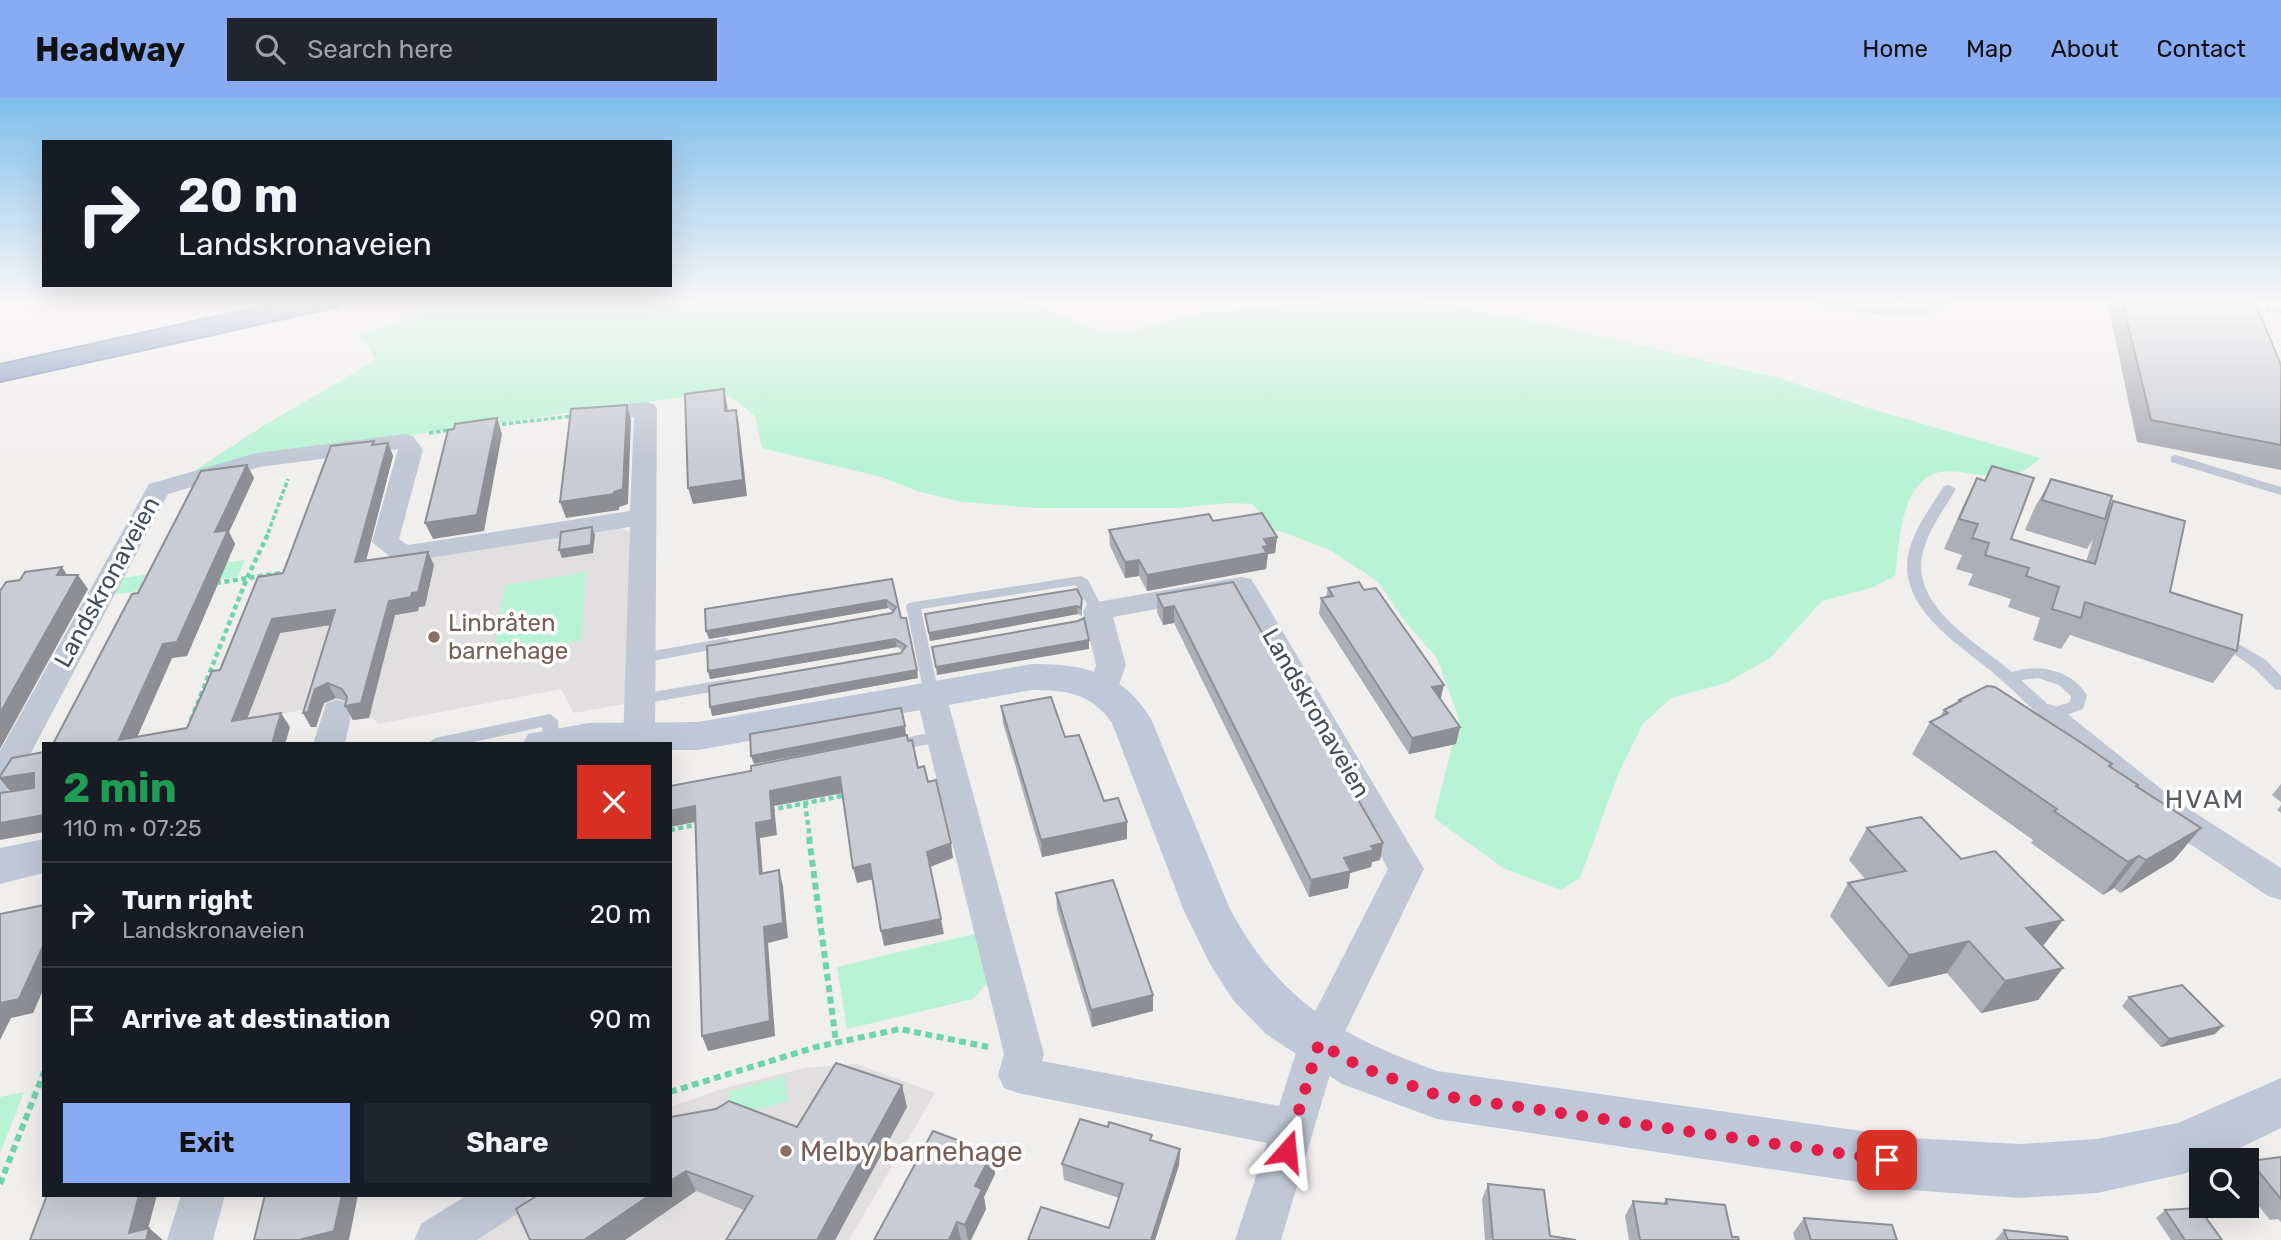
<!DOCTYPE html>
<meta charset="utf-8">
<style>
:root{--surface:#171b24;--page:#20242c;--text:#f1f3f6;--muted:#9ea1a6;--line:#363941;--accent:#89abf3}
body{margin:0;font-family:Rubik,sans-serif;background:var(--page);color:var(--text);height:100vh;display:flex;flex-direction:column;font-size:26px;white-space:nowrap}
*{box-sizing:border-box;margin:0}
p{font-size:23px;color:var(--muted)}
.icon{flex:none;width:38px;height:38px;fill:none;stroke:currentColor;stroke-width:2;stroke-linecap:round;stroke-linejoin:round}
.map{position:relative;flex:1;overflow:hidden}
.drawer{position:absolute;left:42px;top:644px;width:630px;height:455px;display:flex;flex-direction:column;background:var(--surface);border-radius:0px;box-shadow:0 7px 28px #0002}
.drawer>*{flex:none}
.hud{position:absolute;left:42px;top:42px;width:630px;height:147px;border-radius:0px;box-shadow:0 7px 28px #0002;background:#171b24;color:var(--text);overflow:hidden}
.buttons{position:absolute;left:2189px;top:1050px;display:grid;gap:14px}
.buttons a{display:grid;place-items:center;width:70px;height:70px;border-radius:0px;background:var(--surface);box-shadow:0 7px 28px #0002;font-size:35px}
.pin{position:absolute;display:grid;place-items:center;width:60px;height:60px;color:#fff;margin:-30px;border-radius:14px;box-shadow:0 4px 10px #0006}
.me{position:absolute;width:77px;margin:-38px;rotate:18deg;stroke-linejoin:round;filter:drop-shadow(0 0 5px #0008)}
.turn{display:flex;align-items:center;gap:24px;height:147px;padding:0 21px;font-size:32px}
.turn .icon{width:91px;height:91px;stroke-width:2.5}
.turn b{display:block;font-size:49px;line-height:60px}
.round{display:grid;place-items:center;flex:none;width:74px;height:74px;border-radius:0px;background:var(--page)}
.headline{display:flex;align-items:center;justify-content:space-between;height:119px;padding:0 21px}
h1{font-size:42px;font-weight:700;line-height:52px;color:#1e9e55}
.button{display:flex;gap:14px;margin-top:auto;padding:14px 21px}
.button a{flex:1;height:80px;border-radius:0px;background:var(--accent);color:#111;font-size:28px;font-weight:700;line-height:80px;text-align:center}
.button a+a{background:var(--page);color:var(--text)}
ul{padding:0;list-style:none}
li{display:flex;align-items:center;gap:21px;height:105px;padding:0 21px;border-top:2px solid var(--line)}
li div{flex:1}
li b{display:block;font-size:26px}
li em{font-style:normal}
header{display:flex;align-items:center;gap:42px;box-sizing:border-box;height:98px;padding:0 35px;background:var(--accent);color:#111}
header strong{font-size:33px}
nav{display:flex;gap:38px;margin-inline-start:auto;font-size:24px}
.search{width:490px;height:63px;background:var(--page);display:flex;align-items:center;gap:18px;box-sizing:border-box;padding:0 24px;border-radius:0px;color:var(--muted);font-size:26px}
.map>svg:first-child{display:block}
</style>
<header>
<strong>Headway</strong>
<div class="search"><svg class="icon" aria-label="search" viewBox="0 0 24 24"><circle cx="10" cy="10" r="6"/><path d="M15 15l6 6"/></svg>Search here</div>
<nav><a>Home</a><a>Map</a><a>About</a><a>Contact</a></nav>
</header>
<div class="map">
<svg width="2281" height="1142" viewBox="0 0 2281 1142">
<rect width="100%" height="100%" fill="#f1eeee"/>
<g fill="#e2dfe0">
<polygon points="618,428 633,436 630,605 574,615 561,591 378,626 372,619 351,623 355,603 201,630 256,487"/>
<polygon points="857,966 935,995 849,1142 462,1142 530,1097 670,1097 670,1009 725,990 804,970"/>
</g>
<g fill="#b8f3d5">
<path d="M 464,202 L 1022,202 L 1102,234 L 1128,234 L 1205,214 L 1320,205 L 1325,202 L 1383,202 L 1454,208 L 1539,224 L 1779,280 L 1865,309 L 2040,360 C 1992,411 1936,333 1907,408 C 1899,429 1898,456 1895,478 L 1871,490 L 1822,503 L 1770,560 L 1726,585 L 1671,600 L 1642,627 L 1618,677 L 1580,780 L 1561,792 L 1505,771 L 1434,720 L 1459,621 L 1437,560 L 1407,526 L 1377,483 L 1330,452 L 1280,433 L 1257,433 L 1264,419 L 1252,406 L 1227,405 L 1178,410 L 1036,410 L 963,404 L 920,394 L 881,379 L 762,350 L 755,318 L 730,298 L 684,299 L 375,342 L 179,383 L 263,328 L 376,262 L 365,243 L 357,238 Z"/>
<polygon points="245,462 238,479 109,497 116,481"/>
<polygon points="586,474 581,543 494,557 505,487"/>
<polygon points="978,835 991,881 973,901 847,931 837,869"/>
<polygon points="785,978 788,1003 732,1019 729,994"/>
<polygon points="24,994 0,1055 0,999"/>
</g>
<g fill="none" stroke-linecap="round" stroke-linejoin="round">
<defs>
<polygon id="highway" points="294,202 343,202 339,207 330,210 0,283 0,267"/>
</defs>
<use href="#highway" stroke="#6c84ad" stroke-width="4"/>
<g stroke="#6dd4ad" stroke-width="3.5" stroke-dasharray="4.5 2.5" stroke-linecap="butt">
<polyline points="2252,208 2281,214"/>
<polyline points="495,327 573,318"/>
<polyline points="429,335 451,332"/>
<polyline points="268,435 288,381"/>
</g>
<g stroke="#6dd4ad" stroke-width="4.5" stroke-dasharray="5 3.5" stroke-linecap="butt">
<polyline points="216,485 287,474"/>
<polyline points="191,622 247,480 269,434"/>
<polyline points="805,705 810,741"/>
<polyline points="770,712 847,697"/>
<polyline points="670,732 700,726"/>
</g>
<g stroke="#6dd4ad" stroke-width="6" stroke-dasharray="7 4.5" stroke-linecap="butt">
<polyline points="809,739 836,944"/>
<polyline points="670,994 816,949 900,931 988,949"/>
<polyline points="0,1086 44,974"/>
</g>
<g fill="#c0c8d5" fill-rule="evenodd">
<polygon points="2176,357 2281,389 2281,397 2171,364 2171,358"/>
<path d="M 1949,387 L 1956,391 C 1944,411 1929,431 1923,454 C 1909,508 1978,545 2012,574 C 2040,566 2070,571 2087,597 L 2083,611 L 2049,623 L 2043,621 C 2026,605 2009,588 1991,573 C 1958,546 1906,514 1907,466 C 1908,439 1930,410 1944,388 ZM 2038,580 L 2059,587 L 2071,598 L 2070,604 L 2052,610 L 2021,582 Z"/>
<polygon points="1081,478 1088,482 1104,513 1102,516 1092,516 1076,487 921,511 939,597 931,602 925,601 906,508 908,505"/>
<polygon points="2225,538 2266,562 2281,578 2281,592 2275,591 2254,570 2220,546 2217,543"/>
<polygon points="726,540 734,545 731,548 642,565 634,560 642,555"/>
<polygon points="729,581 735,582 737,586 735,590 641,606 633,601 641,596"/>
<polygon points="550,616 558,622 559,646 545,646 542,629 464,646 427,646 435,640"/>
<polygon points="923,636 929,638 931,642 929,646 891,654 885,652 883,648 885,644"/>
</g>
<g fill="#c0c8d5" fill-rule="evenodd">
<path d="M 1811,202 L 1899,205 L 1955,202 C 1934,229 1851,213 1821,208 Z"/>
<polygon points="646,304 654,306 657,311 655,646 623,646 630,429 403,464 394,462 372,444 398,351 259,369 168,396 16,683 12,691 0,695 0,653 149,386 257,355 405,336 413,338 423,352 399,441 408,447 630,413 634,319 598,319 595,314 598,309"/>
<polygon points="1241,479 1251,481 1255,487 1424,771 1339,946 1281,1142 1235,1142 1267,1045 1018,995 1004,990 998,977 1004,956 916,597 920,590 931,587 942,590 946,597 1044,956 1042,963 1279,1008 1299,945 1388,771 1233,497 1113,519 1126,567 1115,598 1104,601 1093,598 1089,591 1096,567 1083,513 1087,507 1097,504"/>
<polygon points="337,602 348,606 352,613 345,646 313,646 326,606"/>
<polygon points="2049,606 2060,610 2175,702 2281,770 2281,802 2268,798 2151,720 2038,624 2034,617 2038,610"/>
<polygon points="181,1097 225,1097 213,1142 167,1142"/>
<polygon points="467,1097 529,1097 523,1112 477,1142 414,1142 421,1126"/>
</g>
<g fill="#bfc8d9" fill-rule="evenodd">
<path d="M 1032,566 C 1084,566 1123,574 1151,621 L 1230,811 C 1280,904 1340,938 1437,973 L 1911,1040 L 2020,1046 L 2097,1041 L 2178,1025 L 2281,980 L 2281,1030 L 2215,1062 L 2202,1062 L 2202,1069 L 2183,1076 L 2097,1095 L 2020,1100 L 1911,1092 L 1437,1021 L 1342,986 L 1266,936 L 1233,902 L 1210,866 L 1184,813 L 1112,625 C 1091,595 1066,592 1032,592 L 698,652 L 670,652 L 670,646 L 523,646 L 528,636 L 589,625 L 698,624 Z"/>
<polygon points="44,741 44,775 0,786 0,750"/>
</g>
<use href="#highway" fill="#8199c1" fill-rule="evenodd"/>
</g>
<g fill="#adafb6">
<polygon points="2107,202 2246,202 2281,267 2281,372 2137,344"/>
<polygon points="374,343 375,346 388,345 393,358 366,463 434,467 425,508 419,509 418,513 395,517 369,620 353,622 345,608 346,603 336,600 324,605 316,629 311,629 303,615 330,527 280,535 247,620 290,629 285,646 53,646 138,495 247,367 254,380 229,434 235,446 187,558 172,560 137,639 187,630 220,572 283,475"/>
<polygon points="1992,368 2011,441 2086,464 2093,441 2087,451 2025,432 2034,411 2051,381 2107,412 2113,403 2170,494 2237,553 2213,585 2070,537 2061,551 2033,542 2040,520 2008,509 2011,501 1968,487 1973,476 1956,471 1962,457 1944,451 1962,410 1977,380 1984,383"/>
<polygon points="1213,423 1277,439 1275,455 1268,456 1266,471 1147,493 1139,478 1125,480 1110,448 1109,432"/>
<polygon points="892,481 901,520 918,580 712,618 901,555 903,553 897,549 710,581 708,573 892,515 893,514 888,510 709,541"/>
<polygon points="1233,484 1383,745 1380,762 1372,764 1371,769 1350,775 1348,790 1309,799 1174,525 1163,527 1157,514 1157,497"/>
<polygon points="1328,490 1440,601 1456,646 1409,656 1319,516 1321,500 1326,499"/>
<polygon points="1077,491 1082,510 1082,518 1078,516 930,543 925,516"/>
<polygon points="1959,602 2112,666 2110,669 2138,687 2137,688 2174,762 2120,795 2114,790 2103,797 2031,745 2033,742 1912,656 1930,624 1940,619 1944,612 1956,606"/>
<polygon points="1001,608 1065,639 1127,741 1042,759 1003,625"/>
<polygon points="2281,686 2281,704 2272,697"/>
<polygon points="2281,707 2281,715 2277,712"/>
<polygon points="1867,730 1961,761 2063,822 2043,848 2063,870 2038,902 1981,915 1947,875 1888,889 1830,818 1848,785 1866,782 1849,762"/>
<polygon points="1056,795 1153,897 1153,913 1092,929 1057,812"/>
<polygon points="2129,899 2215,936 2161,949 2122,908"/>
<polygon points="907,1009 835,1142 726,1142 744,1112 696,1093 625,1142 670,1019 797,1029"/>
<polygon points="1152,1042 1180,1051 1179,1067 1155,1142 1028,1142 1109,1130 1119,1100 1064,1082 1062,1066"/>
<polygon points="992,1055 995,1076 984,1099 986,1111 971,1142 874,1142"/>
<polygon points="2281,1059 2281,1124 2278,1121 2270,1122 2247,1093 2247,1065 2250,1063"/>
<polygon points="1488,1086 1550,1138 1576,1142 1485,1142 1482,1101"/>
<polygon points="1666,1101 1732,1139 1739,1142 1629,1142 1625,1118 1633,1103 1663,1106"/>
<polygon points="2165,1112 2222,1142 2171,1142 2156,1120"/>
<polygon points="1804,1120 1897,1142 1795,1142 1793,1135"/>
<polygon points="2004,1132 2068,1142 1995,1142"/>
</g>
<g fill="#8d8f94">
<polygon points="724,291 727,306 729,328 725,313"/>
<polygon points="627,307 631,322 628,406 619,409 619,412 566,420 560,404"/>
<polygon points="736,312 739,327 747,398 693,406 688,390"/>
<polygon points="497,320 502,336 484,433 433,441 425,425"/>
<polygon points="388,345 393,358 362,478 355,464"/>
<polygon points="247,367 254,380 229,434 235,446 187,558 172,560 134,646 119,642"/>
<polygon points="592,429 595,437 593,455 562,460 559,452"/>
<polygon points="1277,439 1275,455 1268,456 1266,471 1147,493 1147,477 1264,441"/>
<polygon points="428,454 434,467 425,508 419,509 418,513 395,517 369,620 353,622 345,608 389,503"/>
<polygon points="1139,462 1139,478 1125,480 1125,464"/>
<polygon points="62,469 71,483 57,477"/>
<polygon points="78,477 88,491 0,651 0,615"/>
<polygon points="886,502 888,510 709,541 706,533"/>
<polygon points="1077,508 1078,516 930,543 929,535"/>
<polygon points="1174,508 1174,525 1163,527 1163,510"/>
<polygon points="335,512 343,525 280,535 241,637 232,623 272,521"/>
<polygon points="895,541 897,549 710,581 708,573"/>
<polygon points="1089,542 1089,551 937,577 936,569"/>
<polygon points="917,572 918,580 712,618 710,609"/>
<polygon points="328,585 336,600 324,605 316,629 311,629 303,615 315,591"/>
<polygon points="1444,587 1440,603 1432,589"/>
<polygon points="281,615 290,629 285,646 272,646"/>
<polygon points="905,628 906,637 754,666 751,658"/>
<polygon points="1460,629 1456,646 1409,656 1412,640"/>
<polygon points="34,675 44,689 11,694 0,681 0,680"/>
<polygon points="840,679 843,695 774,708 777,737 760,740 764,792 760,776 756,725 770,693"/>
<polygon points="695,708 701,723 670,729 670,713"/>
<polygon points="44,717 44,734 0,742 0,725"/>
<polygon points="1127,724 1127,741 1042,759 1041,742"/>
<polygon points="2201,730 2174,762 2120,795 2146,762"/>
<polygon points="951,745 953,760 930,769 927,754"/>
<polygon points="1383,745 1380,762 1372,764 1371,769 1350,775 1348,790 1309,799 1311,782 1344,760 1371,748"/>
<polygon points="2139,758 2114,790 2103,797 2128,764"/>
<polygon points="870,766 874,781 857,785 853,770"/>
<polygon points="779,772 783,788 788,840 768,845 775,938 708,953 702,938 764,829"/>
<polygon points="941,821 944,836 884,848 881,833"/>
<polygon points="2063,822 2038,854 2026,830"/>
<polygon points="1969,843 1947,875 1888,889 1909,857"/>
<polygon points="44,846 44,890 33,915 11,920 0,942 0,905"/>
<polygon points="2063,870 2038,902 1981,915 2005,883"/>
<polygon points="1153,897 1153,913 1092,929 1091,912"/>
<polygon points="2223,928 2215,936 2161,949 2169,941"/>
<polygon points="902,987 907,1009 835,1142 817,1142"/>
<polygon points="1180,1051 1179,1067 1155,1142 1151,1142"/>
<polygon points="992,1055 995,1076 984,1099 986,1111 971,1142 968,1142 965,1127 975,1088"/>
<polygon points="686,1073 696,1093 625,1142 584,1142 650,1097 670,1097 670,1083"/>
<polygon points="139,1097 157,1097 145,1142 129,1135"/>
<polygon points="342,1097 358,1097 349,1142 299,1142"/>
<polygon points="957,1124 961,1142 949,1142"/>
<polygon points="149,1130 163,1142 146,1142"/>
</g>
<g fill="#c9ccd4" stroke="#8d8f94" stroke-width="2">
<polygon points="2122,202 2246,202 2255,204 2281,267 2281,347 2151,322"/>
<polygon points="724,291 725,313 736,312 743,382 688,390 685,296"/>
<polygon points="627,307 623,391 614,394 614,396 560,404 571,311"/>
<polygon points="497,320 477,417 425,425 448,332 454,331 455,326"/>
<polygon points="374,343 372,347 388,345 355,464 428,454 418,494 412,495 411,499 389,503 361,605 345,608 347,599 342,591 328,585 315,591 308,614 303,615 335,512 272,521 232,623 281,615 272,646 53,646 132,496 138,495 201,373 247,367 215,434 228,432 177,544 163,546 119,642 187,630 212,573 220,572 258,479 283,475 331,348"/>
<polygon points="1992,368 2034,380 2011,441 2095,466 2113,403 2185,423 2170,494 2242,517 2237,553 2085,504 2081,520 2052,511 2059,489 2026,478 2029,470 1985,457 1989,445 1972,440 1978,426 1959,421 1977,380 1985,383"/>
<polygon points="2051,381 2112,398 2105,421 2042,402"/>
<polygon points="1262,415 1277,439 1264,441 1268,448 1263,449 1267,455 1147,477 1139,462 1125,464 1109,432 1209,416 1213,423"/>
<polygon points="592,429 591,447 559,452 561,434"/>
<polygon points="62,469 57,477 78,477 0,615 0,493 6,484 20,482 25,474"/>
<polygon points="892,481 901,520 906,520 917,572 710,609 709,588 901,555 906,548 895,541 708,573 707,548 892,515 896,509 886,502 706,533 705,511"/>
<polygon points="1233,484 1383,745 1371,748 1374,752 1344,760 1351,773 1311,782 1174,508 1163,510 1157,497"/>
<polygon points="1359,484 1364,492 1376,490 1444,587 1432,589 1460,629 1412,640 1321,500 1333,498 1328,490"/>
<polygon points="1077,491 1082,501 1081,510 1077,508 929,535 925,516"/>
<polygon points="1084,520 1089,542 936,569 932,549 1078,523"/>
<polygon points="1987,588 1995,589 2080,644 2112,666 2109,668 2138,687 2136,688 2201,730 2146,762 2139,758 2128,764 2054,713 2057,711 1930,624 1948,615 1944,612 1961,603 1959,602"/>
<polygon points="1051,599 1065,639 1079,637 1104,703 1118,700 1127,724 1041,742 1001,608"/>
<polygon points="901,610 905,628 751,658 750,636"/>
<polygon points="907,637 908,643 912,642 918,670 924,668 928,684 936,682 951,745 927,754 941,821 881,833 870,766 853,770 840,679 770,693 772,722 756,725 760,776 779,772 783,825 764,829 770,923 702,938 695,708 670,713 670,688 751,673 751,668"/>
<polygon points="44,654 44,717 0,725 0,695 34,690 34,675 0,680 0,678 12,660"/>
<polygon points="1921,719 1961,761 1995,753 2063,822 2026,830 2063,870 2005,883 1969,843 1909,857 1848,785 1906,773 1867,730"/>
<polygon points="1113,782 1153,897 1091,912 1056,795"/>
<polygon points="44,807 44,846 19,901 0,905 0,816"/>
<polygon points="2182,887 2223,928 2169,941 2129,899"/>
<polygon points="836,965 902,987 817,1142 726,1142 753,1098 686,1073 670,1083 670,1019 716,1011 729,1003 797,1029"/>
<polygon points="1080,1021 1108,1029 1109,1024 1152,1037 1150,1042 1180,1051 1151,1142 1028,1142 1041,1109 1109,1130 1123,1086 1062,1066"/>
<polygon points="933,1033 992,1055 975,1088 982,1091 965,1127 957,1124 949,1142 874,1142"/>
<polygon points="2281,1059 2281,1101 2250,1063"/>
<polygon points="1488,1086 1544,1092 1550,1138 1576,1142 1493,1142"/>
<polygon points="47,1097 139,1097 129,1135 149,1130 146,1142 30,1142"/>
<polygon points="265,1097 342,1097 334,1133 299,1142 254,1142"/>
<polygon points="538,1097 650,1097 584,1142 530,1142 516,1111"/>
<polygon points="1666,1101 1725,1107 1732,1139 1738,1139 1739,1142 1640,1142 1633,1103 1667,1106"/>
<polygon points="2199,1110 2222,1142 2185,1142 2165,1112"/>
<polygon points="1804,1120 1892,1127 1897,1142 1811,1142"/>
<polygon points="2004,1132 2067,1139 2068,1142 2008,1142"/>
</g>
<linearGradient id="sky" x2="0" y2="1"><stop stop-color="#7fbeed"/><stop offset="0.56" stop-color="#f9f7f7"/><stop offset="1" stop-color="#f9f7f7" stop-opacity="0"/></linearGradient>
<rect width="2281" height="362" fill="url(#sky)"/>
<g fill="none" stroke-linecap="round" stroke-linejoin="round">
<polyline stroke="#e11d48" stroke-width="12" stroke-dasharray="0 21.6" points="1287,1053 1319,945 1361,969 1437,997 1887,1062"/>
</g>
<g fill="#8d6e63" stroke="#fff" stroke-width="2.5">
<circle cx="434" cy="539" r="7"/>
<circle cx="786" cy="1053" r="7"/>
</g>
<g text-anchor="middle" stroke-width="7" stroke-linejoin="round" paint-order="stroke">
<g font-size="24" fill="#444f5d" stroke="#fff">
<text transform="translate(107 484) rotate(-61)" y="8">Landskronaveien</text>
<text transform="translate(1316 615) rotate(60)" y="8">Landskronaveien</text>
</g>
<g font-size="24" fill="#785e54" stroke="#fff" text-anchor="start">
<text x="448" y="533">Linbråten<tspan x="448" dy="28">barnehage</tspan></text>
</g>
<g font-size="26" letter-spacing="2" fill="#5a5d64" stroke="#fff">
<text x="2205" y="710">HVAM</text>
</g>
<g font-size="28" fill="#785e54" stroke="#fff" text-anchor="start">
<text x="800" y="1063">Melby barnehage</text>
</g>
</g>
</svg>
<div class="buttons">
<a><svg class="icon" aria-label="search" viewBox="0 0 24 24"><circle cx="10" cy="10" r="6"/><path d="M15 15l6 6"/></svg></a>
</div>
<div class="pin" style="left:1887px;top:1062px;background:#d93025"><svg class="icon" aria-label="arrive" viewBox="0 0 24 24"><path d="M6 21V4h12l-3 4 3 4H6"/></svg></div>
<svg class="me" style="left:1287px;top:1053px" viewBox="-20 -20 40 40"><path d="M0-17L14 15 0 8-14 15z" fill="#e11d48" stroke="#fff" stroke-width="4"/></svg>
<div class="hud">
<div class="turn"><svg class="icon" aria-label="right" viewBox="0 0 24 24"><path d="M7 20v-9h11M14 6l5 5-5 5"/></svg><div><b>20 m</b>Landskronaveien</div></div>
</div>
<section class="drawer">
<div class="headline"><div><h1>2 min</h1><p>110 m · 07:25</p></div><a class="round" style="background:#d93025;color:#fff"><svg class="icon" aria-label="close" viewBox="0 0 24 24"><path d="M6 6l12 12M18 6L6 18"/></svg></a></div>
<ul>
<li><svg class="icon" aria-label="right" viewBox="0 0 24 24"><path d="M7 20v-9h11M14 6l5 5-5 5"/></svg><div><b>Turn right</b><p>Landskronaveien</p></div><em>20 m</em></li>
<li><svg class="icon" aria-label="arrive" viewBox="0 0 24 24"><path d="M6 21V4h12l-3 4 3 4H6"/></svg><div><b>Arrive at destination</b></div><em>90 m</em></li>
</ul>
<div class="button"><a>Exit</a><a>Share</a></div>
</section>
</div>
